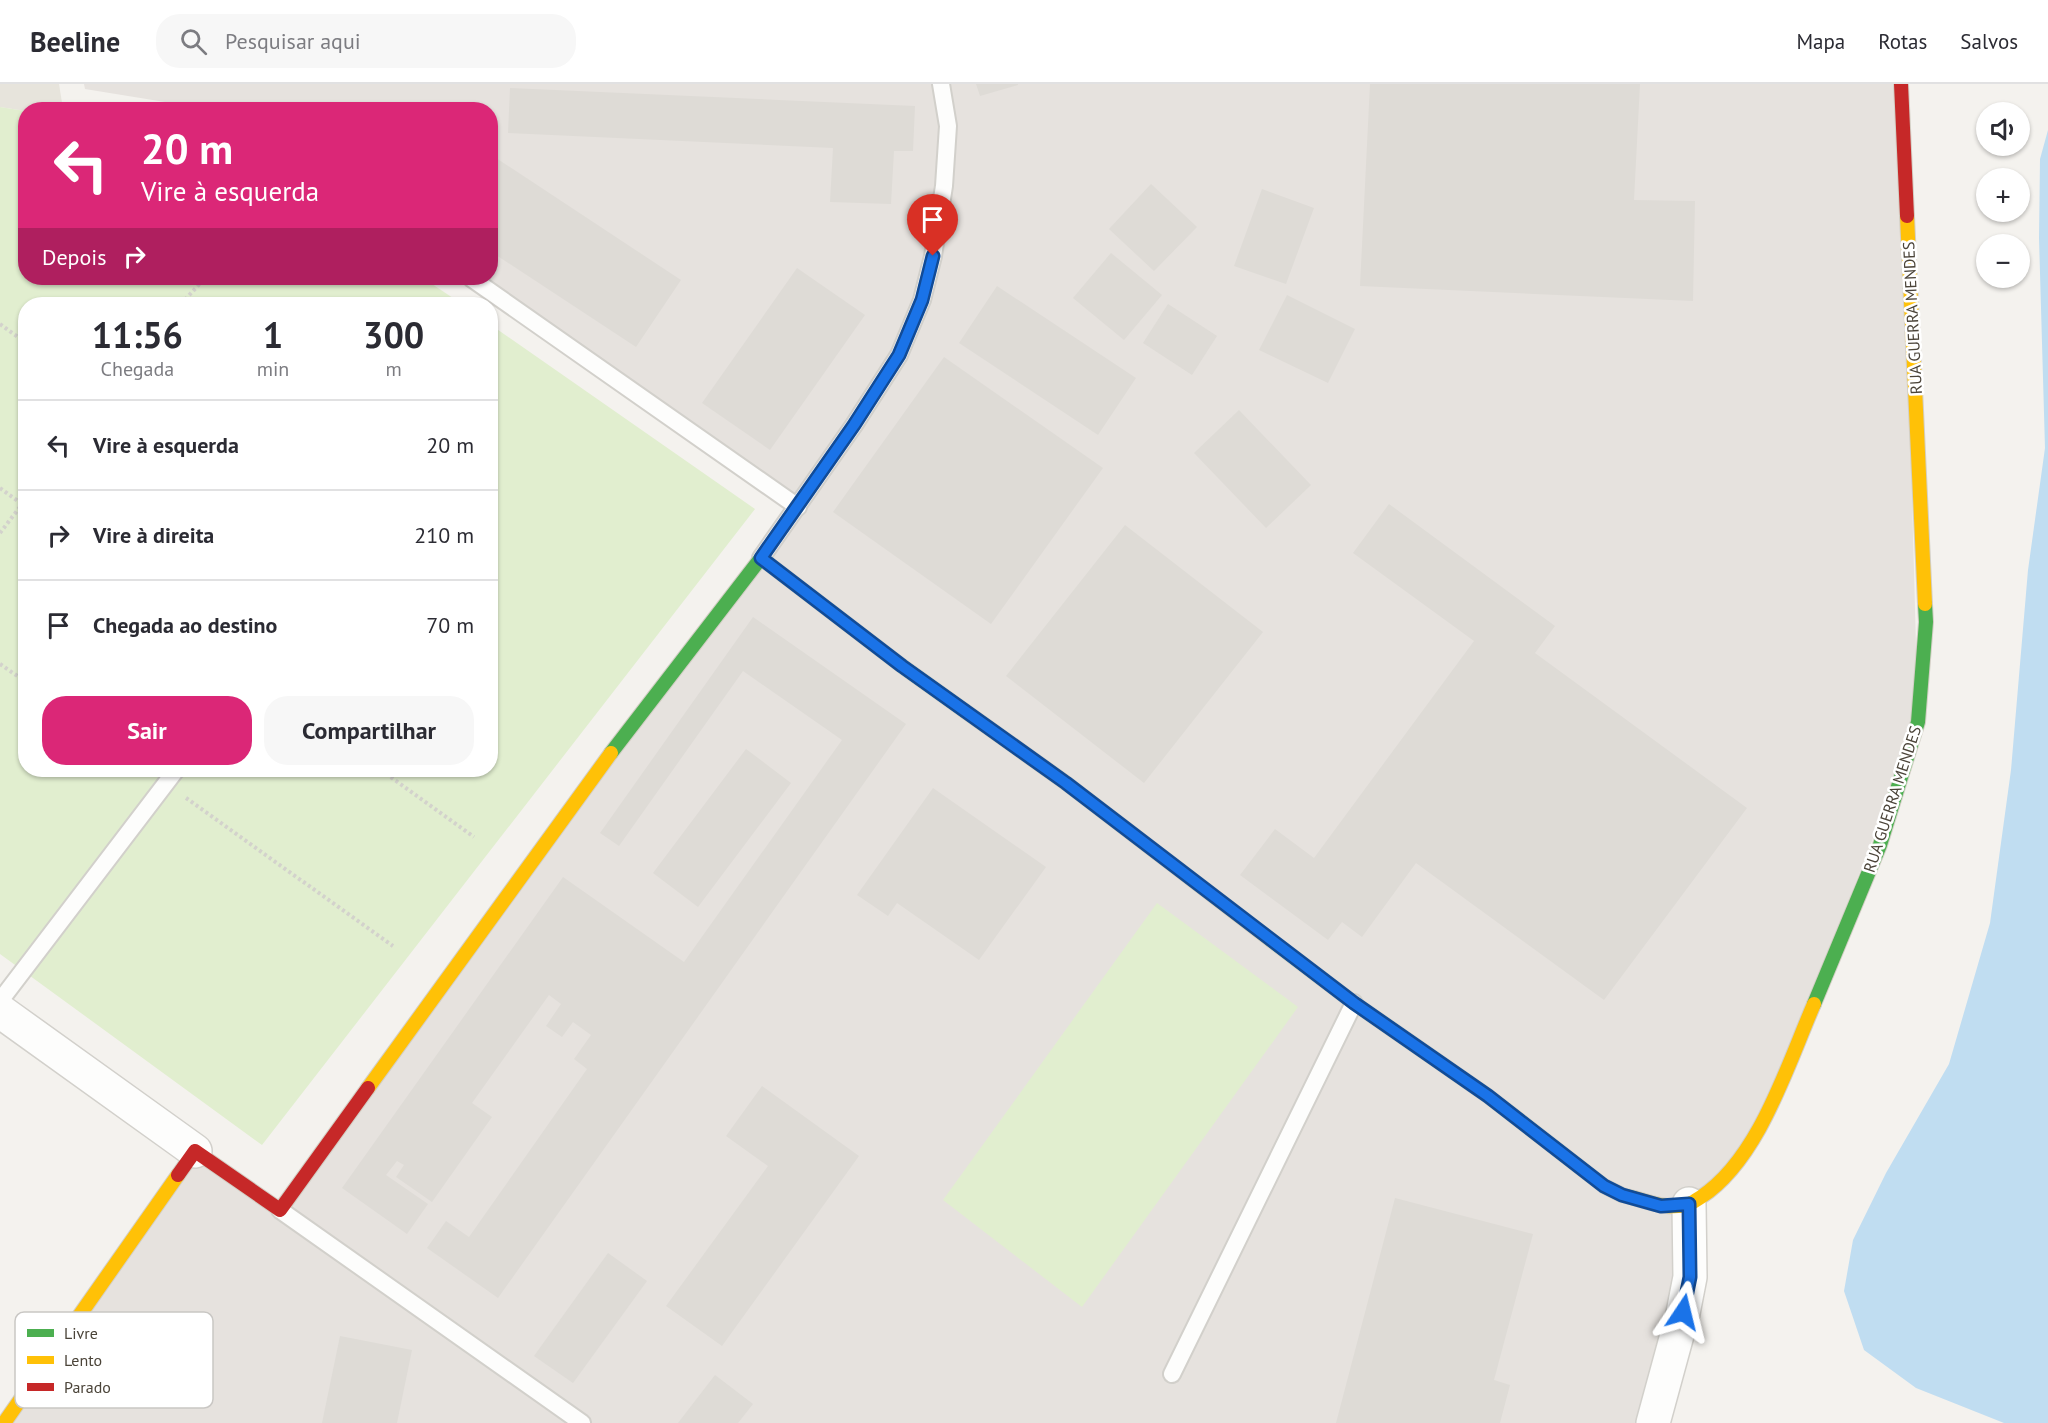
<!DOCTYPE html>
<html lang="pt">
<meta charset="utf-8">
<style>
:root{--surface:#fff;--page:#f7f7f7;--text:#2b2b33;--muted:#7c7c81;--line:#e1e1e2;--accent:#db2777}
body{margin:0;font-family:"PT Sans",sans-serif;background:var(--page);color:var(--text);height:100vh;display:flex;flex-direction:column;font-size:22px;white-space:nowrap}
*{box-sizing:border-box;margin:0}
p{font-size:20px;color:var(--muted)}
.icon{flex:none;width:33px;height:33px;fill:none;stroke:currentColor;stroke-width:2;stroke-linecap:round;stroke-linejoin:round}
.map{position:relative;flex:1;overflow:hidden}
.drawer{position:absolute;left:18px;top:213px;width:480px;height:480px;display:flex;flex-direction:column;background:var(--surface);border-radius:24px;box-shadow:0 2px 4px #0004}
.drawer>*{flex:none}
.top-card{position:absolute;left:18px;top:18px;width:480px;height:183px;border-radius:24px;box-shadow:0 2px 4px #0004;background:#db2777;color:#fff;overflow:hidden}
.buttons{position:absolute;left:1976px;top:18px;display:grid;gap:12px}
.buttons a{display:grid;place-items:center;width:54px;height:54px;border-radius:50%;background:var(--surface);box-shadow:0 2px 4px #0004;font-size:30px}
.pin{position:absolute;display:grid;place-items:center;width:51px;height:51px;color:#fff;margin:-62px -26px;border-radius:50% 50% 50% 0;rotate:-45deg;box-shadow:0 0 6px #0007}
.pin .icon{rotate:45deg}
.me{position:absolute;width:66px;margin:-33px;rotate:10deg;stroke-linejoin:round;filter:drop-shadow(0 0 4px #0008)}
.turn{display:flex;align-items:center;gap:21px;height:126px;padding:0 24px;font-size:27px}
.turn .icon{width:78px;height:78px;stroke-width:2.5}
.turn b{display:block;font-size:42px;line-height:51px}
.then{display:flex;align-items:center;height:57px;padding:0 24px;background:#0003;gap:12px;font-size:22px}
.eta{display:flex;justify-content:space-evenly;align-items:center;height:102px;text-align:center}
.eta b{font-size:36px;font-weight:600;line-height:42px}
.primary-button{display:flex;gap:12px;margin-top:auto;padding:12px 24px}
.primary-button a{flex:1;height:69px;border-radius:24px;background:var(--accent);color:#fff;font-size:24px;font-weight:600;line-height:69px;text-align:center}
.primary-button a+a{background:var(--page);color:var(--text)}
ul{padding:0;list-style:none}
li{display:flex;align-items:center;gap:18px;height:90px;padding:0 24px;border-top:2px solid var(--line)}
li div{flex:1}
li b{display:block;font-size:22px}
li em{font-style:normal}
header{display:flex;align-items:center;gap:36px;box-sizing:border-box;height:84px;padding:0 30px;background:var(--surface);border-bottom:2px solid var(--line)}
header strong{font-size:28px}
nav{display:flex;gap:33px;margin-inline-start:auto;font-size:21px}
.search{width:420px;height:54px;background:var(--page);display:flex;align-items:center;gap:15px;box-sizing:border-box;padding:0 21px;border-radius:24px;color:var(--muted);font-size:22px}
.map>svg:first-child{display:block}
</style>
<header>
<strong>Beeline</strong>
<div class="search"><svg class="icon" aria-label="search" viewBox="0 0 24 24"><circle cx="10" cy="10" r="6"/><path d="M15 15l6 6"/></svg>Pesquisar aqui</div>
<nav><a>Mapa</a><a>Rotas</a><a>Salvos</a></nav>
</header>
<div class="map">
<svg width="2048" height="1339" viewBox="0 0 2048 1339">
<rect width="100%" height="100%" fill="#f4f2ee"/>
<polygon fill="#e7e4dc" points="0,0 59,0 63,25 25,27 0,23"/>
<polygon fill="#e6e2de" points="84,0 1901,0 1918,638 1761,1043 1689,1120 1653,1339 4,1339 195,1067 280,1126 798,423 471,194 490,194 490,26 208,25 85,5"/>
<g fill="#e1eecf">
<polygon points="0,23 25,27 26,194 423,194 462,220 26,220 26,686 490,686 491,241 755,425 262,1061 0,870"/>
<polygon points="1157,819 1298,923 1082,1223 943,1116"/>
</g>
<polygon fill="#c0ddf1" points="2048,46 2048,1339 2004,1339 1916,1304 1864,1266 1844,1207 1853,1156 1886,1089 1949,980 1990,839 2011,686 2028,486 2045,364 2039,154 2040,75"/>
<g fill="#dedbd6">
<polygon points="976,0 1018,0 1018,1 980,12"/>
<polygon points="1370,0 1640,0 1634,116 1695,117 1693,217 1360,202"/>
<polygon points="510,4 915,22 913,67 894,67 891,120 830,118 833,64 508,49"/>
<polygon points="490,70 681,196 636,263 490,167"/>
<polygon points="1151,100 1197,143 1154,187 1109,145"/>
<polygon points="1262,105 1314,124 1286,200 1234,182"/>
<polygon points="1111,169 1162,211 1124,256 1073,214"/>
<polygon points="797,184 865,231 770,366 702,319"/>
<polygon points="997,202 1136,294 1098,351 959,259"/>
<polygon points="1287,211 1355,245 1328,299 1259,266"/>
<polygon points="1168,220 1217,252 1192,291 1143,259"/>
<polygon points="944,273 1103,384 991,540 833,428"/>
<polygon points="1239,326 1311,401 1266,444 1194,369"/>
<polygon points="1389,420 1555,542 1535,569 1747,724 1604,916 1416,779 1362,853 1342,838 1328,856 1240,791 1275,745 1314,774 1474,557 1353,469"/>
<polygon points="1125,441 1263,548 1144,699 1006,592"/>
<polygon points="753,533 906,640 498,1214 427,1164 446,1137 469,1153 587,985 574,975 591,951 573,938 562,953 546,942 561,920 549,911 472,1019 492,1033 432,1118 396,1093 404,1081 397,1077 386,1091 428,1120 407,1150 342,1104 563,793 684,878 842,656 743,587 619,762 600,749"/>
<polygon points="746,665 791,699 698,823 653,789"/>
<polygon points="933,704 1046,783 979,876 897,819 888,832 857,811"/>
<polygon points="762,1002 859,1072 722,1262 666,1222 768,1082 726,1052"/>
<polygon points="1395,1114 1533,1150 1494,1296 1510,1301 1500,1339 1336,1339"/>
<polygon points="608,1169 647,1197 573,1299 534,1272"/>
<polygon points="340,1252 412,1266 397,1339 322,1339"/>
<polygon points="715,1291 753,1320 738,1339 678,1339"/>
</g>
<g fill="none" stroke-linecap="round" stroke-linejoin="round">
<defs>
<g id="lane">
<polyline points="471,194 798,423"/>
<polyline points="761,474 854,341 899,271 922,216 933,172 944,102 948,42 941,0"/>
<polyline points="0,917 176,686"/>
<polyline points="280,1126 582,1339"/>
<polyline points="1172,1290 1354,919"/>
</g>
<g id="street">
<polyline points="0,927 195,1067"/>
<polyline points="1653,1339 1683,1229 1690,1193 1689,1120"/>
</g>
<g id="fast">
<polyline points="611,669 761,474 902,582 965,627"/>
<polyline points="1271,856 1354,919 1488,1012 1604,1102 1622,1111 1634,1114"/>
<polyline points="1814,920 1880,761 1918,638 1926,538 1925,520"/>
</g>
<g id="slow">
<polyline points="1907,132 1925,520"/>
<polyline points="965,627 1066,699 1271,856"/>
<polyline points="368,1004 611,669"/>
<path d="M 1634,1114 C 1651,1119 1671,1126 1689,1120 C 1693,1119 1697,1115 1701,1113 C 1759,1075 1787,982 1814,920"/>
<polyline points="4,1339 178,1091"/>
</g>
<g id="jam">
<polyline points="1901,0 1907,132"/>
<polyline points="178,1091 195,1067 280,1126 368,1004"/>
</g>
</defs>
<use href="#lane" stroke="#d2d0cb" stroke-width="20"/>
<use href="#street" stroke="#d2d0cb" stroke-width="36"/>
<use href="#fast" stroke="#d3cfc5" stroke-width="16"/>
<use href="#slow" stroke="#d3cfc5" stroke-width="16"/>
<use href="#jam" stroke="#d3cfc5" stroke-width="16"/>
<g stroke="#d3d2cc" stroke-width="4" stroke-dasharray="3 3" stroke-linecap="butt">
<polyline points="181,220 205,194"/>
<polyline points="0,240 26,259"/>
<polyline points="0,404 26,423"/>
<polyline points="0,449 26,415"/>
<polyline points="0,580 26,598"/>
<polyline points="381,686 474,753"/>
<polyline points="186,714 393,862"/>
</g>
<use href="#lane" stroke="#fdfdfc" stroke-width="16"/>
<use href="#street" stroke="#fdfdfc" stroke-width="33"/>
<use href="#fast" stroke="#4caf50" stroke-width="14"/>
<use href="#slow" stroke="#ffc107" stroke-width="14"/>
<use href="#jam" stroke="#c62828" stroke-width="14"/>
</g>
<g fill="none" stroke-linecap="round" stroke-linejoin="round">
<defs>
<polyline id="route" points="933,172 922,216 899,271 854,341 761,474 902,582 1066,699 1354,919 1488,1012 1604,1102 1622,1111 1661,1122 1689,1120 1690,1193 1683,1228"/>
</defs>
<use href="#route" stroke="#114b97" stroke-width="15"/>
<use href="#route" stroke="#1a73e8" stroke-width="10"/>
</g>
<g text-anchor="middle" stroke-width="5" stroke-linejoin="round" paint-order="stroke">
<g font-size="16" fill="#4b4439" stroke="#fff">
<text transform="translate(1912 234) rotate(-93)" y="6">RUA GUERRA MENDES</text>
<text transform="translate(1892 715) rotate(-72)" y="6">RUA GUERRA MENDES</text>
</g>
</g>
<rect x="15" y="1228" width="198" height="96" rx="9" fill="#fff" stroke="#c9c7c4" stroke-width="1.5"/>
<rect x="27" y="1245" width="27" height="8" fill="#4caf50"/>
<rect x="27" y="1272" width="27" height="8" fill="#ffc107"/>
<rect x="27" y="1299" width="27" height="8" fill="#c62828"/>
<g font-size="16" fill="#4b4439">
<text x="64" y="1255">Livre</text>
<text x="64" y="1282">Lento</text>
<text x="64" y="1309">Parado</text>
</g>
</svg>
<div class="buttons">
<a><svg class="icon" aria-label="sound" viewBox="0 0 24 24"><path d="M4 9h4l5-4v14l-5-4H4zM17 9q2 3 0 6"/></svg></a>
<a>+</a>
<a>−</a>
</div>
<div class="pin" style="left:933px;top:172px;background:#d93025"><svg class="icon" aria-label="arrive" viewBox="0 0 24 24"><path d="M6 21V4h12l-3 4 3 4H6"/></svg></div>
<svg class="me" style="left:1683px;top:1228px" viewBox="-20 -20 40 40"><path d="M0-17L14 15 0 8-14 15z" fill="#1a73e8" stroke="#fff" stroke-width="4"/></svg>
<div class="top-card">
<div class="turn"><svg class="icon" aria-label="left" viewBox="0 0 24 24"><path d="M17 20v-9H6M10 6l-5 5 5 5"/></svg><div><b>20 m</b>Vire à esquerda</div></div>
<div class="then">Depois<svg class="icon" aria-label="right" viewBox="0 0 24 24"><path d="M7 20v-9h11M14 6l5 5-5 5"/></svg></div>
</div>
<section class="drawer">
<div class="eta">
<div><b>11:56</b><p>Chegada</p></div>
<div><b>1</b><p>min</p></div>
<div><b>300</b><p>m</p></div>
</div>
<ul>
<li><svg class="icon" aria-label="left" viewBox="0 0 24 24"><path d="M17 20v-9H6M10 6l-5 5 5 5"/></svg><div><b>Vire à esquerda</b></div><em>20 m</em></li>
<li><svg class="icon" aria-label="right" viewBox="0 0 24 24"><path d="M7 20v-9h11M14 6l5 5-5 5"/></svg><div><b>Vire à direita</b></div><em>210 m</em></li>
<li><svg class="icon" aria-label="arrive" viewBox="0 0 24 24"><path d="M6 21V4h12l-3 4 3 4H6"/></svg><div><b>Chegada ao destino</b></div><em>70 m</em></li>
</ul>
<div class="primary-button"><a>Sair</a><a>Compartilhar</a></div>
</section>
</div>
